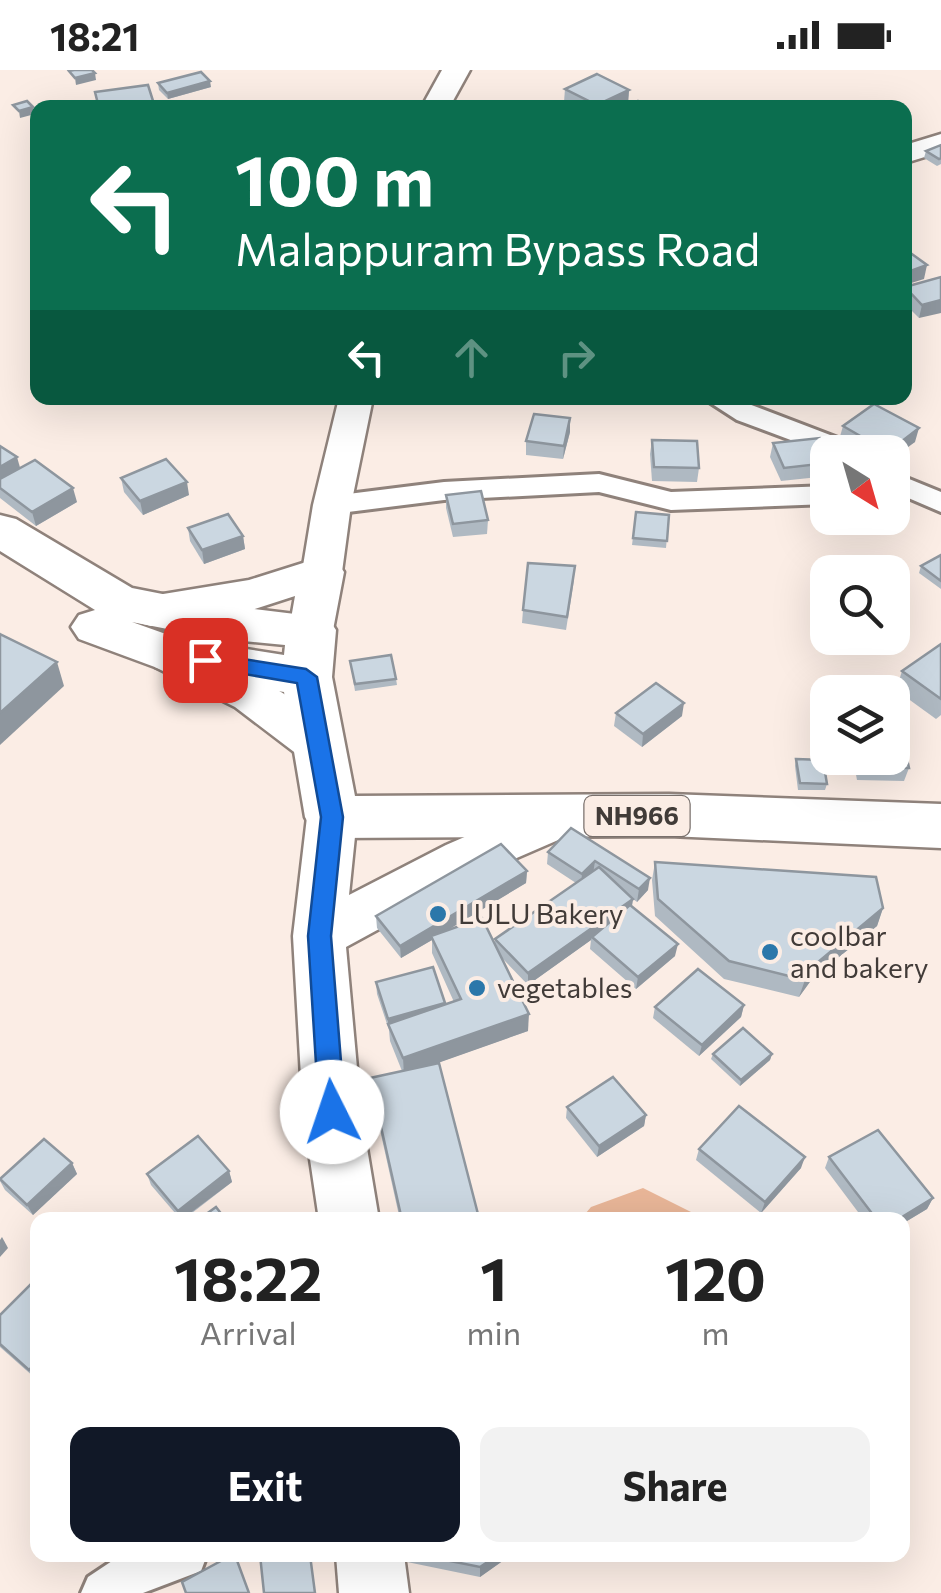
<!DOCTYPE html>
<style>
:root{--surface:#fff;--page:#f2f2f2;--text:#222;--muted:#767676;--accent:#111827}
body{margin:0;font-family:Commissioner,sans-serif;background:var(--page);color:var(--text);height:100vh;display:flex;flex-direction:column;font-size:38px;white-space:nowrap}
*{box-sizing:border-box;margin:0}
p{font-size:32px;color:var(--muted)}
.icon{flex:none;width:55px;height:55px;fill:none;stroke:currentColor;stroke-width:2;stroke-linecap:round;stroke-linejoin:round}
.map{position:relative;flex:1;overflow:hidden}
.sheet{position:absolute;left:30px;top:1142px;width:880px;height:350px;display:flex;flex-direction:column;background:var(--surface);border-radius:20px;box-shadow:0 10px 40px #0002}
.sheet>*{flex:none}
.guide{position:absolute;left:30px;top:30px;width:882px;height:305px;border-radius:20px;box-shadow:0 10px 40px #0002;background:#0b6e4f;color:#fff;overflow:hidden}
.needle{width:65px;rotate:143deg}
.controls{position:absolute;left:810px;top:365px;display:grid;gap:20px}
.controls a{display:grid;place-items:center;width:100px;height:100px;border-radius:20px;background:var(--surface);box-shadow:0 10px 40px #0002;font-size:50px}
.pin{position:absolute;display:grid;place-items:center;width:85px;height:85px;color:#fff;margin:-42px;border-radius:20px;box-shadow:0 5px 15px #0006}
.me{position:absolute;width:110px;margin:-55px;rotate:356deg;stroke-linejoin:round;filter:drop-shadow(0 0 8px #0008)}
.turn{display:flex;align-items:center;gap:35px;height:210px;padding:0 40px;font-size:45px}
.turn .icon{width:130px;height:130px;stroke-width:2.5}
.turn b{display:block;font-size:70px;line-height:85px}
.lanes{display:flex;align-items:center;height:95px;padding:0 40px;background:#0003;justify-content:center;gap:50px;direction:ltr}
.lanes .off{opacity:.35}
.eta{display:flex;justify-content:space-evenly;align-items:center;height:170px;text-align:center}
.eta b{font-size:60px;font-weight:700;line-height:70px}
.cta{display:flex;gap:20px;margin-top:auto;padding:20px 40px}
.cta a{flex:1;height:115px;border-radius:20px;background:var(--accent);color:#fff;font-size:40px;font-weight:700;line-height:115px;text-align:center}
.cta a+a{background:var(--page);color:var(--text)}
.status{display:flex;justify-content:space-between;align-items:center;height:70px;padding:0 50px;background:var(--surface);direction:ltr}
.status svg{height:28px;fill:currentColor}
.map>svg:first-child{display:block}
</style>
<div class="status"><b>18:21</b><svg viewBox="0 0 49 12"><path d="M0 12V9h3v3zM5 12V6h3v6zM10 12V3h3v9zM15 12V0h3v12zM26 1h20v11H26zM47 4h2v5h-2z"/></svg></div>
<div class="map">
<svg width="941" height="1523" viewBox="0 0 941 1523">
<rect width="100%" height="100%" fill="#fbede5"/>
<polygon fill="#e9b698" points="643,1118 693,1143 696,1150 580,1150 591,1137"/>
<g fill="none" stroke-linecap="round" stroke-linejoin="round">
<defs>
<g id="street">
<polygon points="703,328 733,328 838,368 857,382 828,384 737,350"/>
<polygon points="892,402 941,422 941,442 892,421"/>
<polygon points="599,404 671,422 828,416 828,434 671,440 599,422 444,430 332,444 322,441 318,435 322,429 332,426 444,412"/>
<polygon points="121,1485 207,1485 201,1501 143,1523 81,1523 88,1507"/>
</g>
<g id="secondary">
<polygon points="442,0 470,0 449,38 421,38"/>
<polygon points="941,64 941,82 905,93 905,75"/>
<polygon points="339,328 373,328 351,435 342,502 336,511 322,515 308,511 302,502 313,435"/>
</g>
<g id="primary">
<polygon points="322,487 337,492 344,502 333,560 327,571 311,576 295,571 289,560 295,526 252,540 151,556 135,552 129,541 135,530 151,526 249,510"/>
<path d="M 171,569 C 214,582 321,636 343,675 L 336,688 L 319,693 L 302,688 L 235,637 L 155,597 L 148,585 L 155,573 Z"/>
<polygon points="332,728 350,733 357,747 349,825 446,775 543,733 561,728 579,733 586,747 579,761 482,803 346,877 361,1042 379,1150 319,1150 303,1042 293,866 307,747 314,733"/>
<polygon points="336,1485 404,1485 409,1523 339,1523"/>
</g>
<path id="highway" d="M 0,445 L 16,449 L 132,518 L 213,534 L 328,548 L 336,560 L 332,607 L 355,726 L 669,724 L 941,734 L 941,778 L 669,766 L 332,768 L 313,762 L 305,747 L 284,622 L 171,603 L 79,569 L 71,557 L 79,545 L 95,540 L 0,481 ZM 132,552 L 213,568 L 285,575 L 284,585 L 177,568 Z"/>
</defs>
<use href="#street" stroke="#8f827b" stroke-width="6"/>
<use href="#secondary" stroke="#8f827b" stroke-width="5"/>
<use href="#primary" stroke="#8f827b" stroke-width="5"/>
<use href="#highway" stroke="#8f827b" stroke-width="5"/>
<use href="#street" fill="#fff" fill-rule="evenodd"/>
<use href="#secondary" fill="#fff" fill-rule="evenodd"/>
<use href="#primary" fill="#fff" fill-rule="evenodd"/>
<use href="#highway" fill="#fff" fill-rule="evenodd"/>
</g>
<g fill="#afb9c2">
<polygon points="158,13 211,17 168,29 159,20"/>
<polygon points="565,19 629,20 628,33 618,38 575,38 564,32"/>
<polygon points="941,75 941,94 937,96 924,88 926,81"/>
<polygon points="941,207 919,248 905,234 905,216"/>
<polygon points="742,328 771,328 771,329 744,332"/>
<polygon points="843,356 915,372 892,382 862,382 839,370"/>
<polygon points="570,362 563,389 526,385 526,371"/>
<polygon points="652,370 699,398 697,412 652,411 650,384"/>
<polygon points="773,373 828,384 828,406 781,411 770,387"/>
<polygon points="0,376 20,398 77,432 36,456 0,428"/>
<polygon points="121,408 189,425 143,445 124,422"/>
<polygon points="446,425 488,450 487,464 453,467 446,438"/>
<polygon points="636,442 669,445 666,478 632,475"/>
<polygon points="188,458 243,466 245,479 204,494 190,471"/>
<polygon points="941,485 941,519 919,503 921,496"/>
<polygon points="574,510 566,560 522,553 523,540"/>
<polygon points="941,574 941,645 936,649 896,620 902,601"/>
<polygon points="350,591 396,609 397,615 355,621"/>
<polygon points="616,643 682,646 642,677 614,656"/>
<polygon points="820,651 828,651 828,683 819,682 816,665"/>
<polygon points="853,688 892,688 909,698 904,711 857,710"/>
<polygon points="796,689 827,714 825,720 798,720 795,696"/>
<polygon points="571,758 648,820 637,832 633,829 632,836 675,886 636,919 590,879 591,870 528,915 502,888 528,961 434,994 479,1150 400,1150 372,1024 370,1008 402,1001 390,971 389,960 377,924 376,912 445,935 454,932 432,883 432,870 401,888 377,858 376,846 527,801 526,813 447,860 495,874 495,869 576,813 547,794 548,782"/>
<polygon points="655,792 883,838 877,856 812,909 799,927 724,909 655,846 652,810"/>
<polygon points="744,935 741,947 699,986 653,948 655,937"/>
<polygon points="713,984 772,984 770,990 740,1016 711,989"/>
<polygon points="567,1037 646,1045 644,1056 597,1087 566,1048"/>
<polygon points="699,1079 801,1098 761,1143 696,1090"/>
<polygon points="829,1087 933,1128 927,1139 902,1154 902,1150 864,1150 825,1098"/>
<polygon points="72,1093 77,1104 33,1145 5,1120 0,1111"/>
<polygon points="229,1101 232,1112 183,1150 181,1150 151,1115 147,1104"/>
<polygon points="37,1208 38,1306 35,1308 0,1277 0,1245"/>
<polygon points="406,1485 511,1485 480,1507 407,1492"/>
</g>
<g fill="#8e969e">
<polygon points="95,3 96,10 76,15 75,8"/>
<polygon points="210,11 211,17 168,29 167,23"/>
<polygon points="629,20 628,33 618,38 597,38 597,35"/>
<polygon points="154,34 155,38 124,38"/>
<polygon points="33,37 35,44 20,48 19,41"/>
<polygon points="927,195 924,209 905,215 905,203"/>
<polygon points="941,230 941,243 919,248 922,235"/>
<polygon points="570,348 570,362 563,389 564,376"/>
<polygon points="919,358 915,372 892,389 892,382 888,382"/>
<polygon points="17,387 21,401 0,414 0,397"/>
<polygon points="187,412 189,425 143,445 140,431"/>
<polygon points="73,418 77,432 36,456 32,442"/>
<polygon points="243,466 245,479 204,494 202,480"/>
<polygon points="57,592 64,616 0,675 0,643"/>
<polygon points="684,633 682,646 642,677 643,664"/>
<polygon points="595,791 593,804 581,816 582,804"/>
<polygon points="527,801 526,813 433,869 431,866 432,870 401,888 400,876"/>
<polygon points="650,808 648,820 637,832 639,819"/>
<polygon points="633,829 631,841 592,867 591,870 528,915 528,903"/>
<polygon points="883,838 877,856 812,909 799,927 805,910 818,892"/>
<polygon points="678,874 675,886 636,919 638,907"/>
<polygon points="445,933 446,945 388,955 388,949"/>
<polygon points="744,935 741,947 699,986 702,975"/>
<polygon points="529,944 528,961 404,1005 403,988"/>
<polygon points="772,984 770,990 740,1016 741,1010"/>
<polygon points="646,1045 644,1056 597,1087 599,1076"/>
<polygon points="805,1087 801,1098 761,1143 765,1132"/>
<polygon points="72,1093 77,1104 33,1145 27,1135"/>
<polygon points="229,1101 232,1112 181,1150 178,1141"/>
<polygon points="933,1128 927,1139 902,1154 902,1150 897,1150"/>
<polygon points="2,1167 8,1178 0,1187 0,1170"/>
<polygon points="38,1290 38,1306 35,1308 29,1300"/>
<polygon points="498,1485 511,1485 480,1507 480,1497"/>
</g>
<g fill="#cbd7e1" stroke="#8e969e" stroke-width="2.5">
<polygon points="74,0 92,0 95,3 75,8 69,1"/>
<polygon points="201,2 210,11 167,23 158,13"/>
<polygon points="597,4 629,20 597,35 565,19"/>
<polygon points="148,15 154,34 124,38 99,38 95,22"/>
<polygon points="27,31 33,37 19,41 13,35"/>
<polygon points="638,31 649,38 623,37"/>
<polygon points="941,75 941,88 939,89 926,81"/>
<polygon points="905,179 927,195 905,203"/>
<polygon points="941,207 941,230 922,235 905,217"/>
<polygon points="874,334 919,358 888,382 843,356"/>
<polygon points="534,344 570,348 564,376 526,371"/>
<polygon points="820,368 828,384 828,393 784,398 773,373"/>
<polygon points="652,370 697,371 699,398 654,397"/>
<polygon points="0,376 17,387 0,397"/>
<polygon points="166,389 187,412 140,431 121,408"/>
<polygon points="35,390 73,418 32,442 0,418 0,409"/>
<polygon points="481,421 488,450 453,454 446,425"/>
<polygon points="636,442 669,445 667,471 633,468"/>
<polygon points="228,444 243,466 202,480 188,458"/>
<polygon points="941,485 941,511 921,496"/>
<polygon points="528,493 575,496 567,547 523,540"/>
<polygon points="0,564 57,592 0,643"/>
<polygon points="941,574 941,629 902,601"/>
<polygon points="391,585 396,609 355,614 350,591"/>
<polygon points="656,613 684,633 643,664 616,643"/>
<polygon points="820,651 828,651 828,669 823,669"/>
<polygon points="892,652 899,652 909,698 861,697 860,688 892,688"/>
<polygon points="796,689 823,690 827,714 800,713"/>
<polygon points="571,758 650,808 639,819 595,791 582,804 548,782"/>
<polygon points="501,774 527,801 400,876 376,846"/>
<polygon points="655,792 876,807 883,838 818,892 805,910 729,891 658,829"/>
<polygon points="599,797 633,829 528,903 495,869"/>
<polygon points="630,835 678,874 638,907 592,867"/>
<polygon points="482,848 529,944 403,988 388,954 461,929 431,866"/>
<polygon points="433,897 445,933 388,949 376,912"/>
<polygon points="698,899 744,935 702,975 655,937"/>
<polygon points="743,958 772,984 741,1010 713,984"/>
<polygon points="439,993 479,1148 469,1150 402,1150 370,1008"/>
<polygon points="613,1007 646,1045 599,1076 567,1037"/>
<polygon points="739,1036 805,1087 765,1132 699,1079"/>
<polygon points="878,1060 933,1128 897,1150 877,1150 829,1087"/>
<polygon points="198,1066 229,1101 178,1141 147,1104"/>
<polygon points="44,1069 72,1093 27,1135 0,1109"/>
<polygon points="216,1137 226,1150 198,1150"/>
<polygon points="37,1208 38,1290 29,1300 0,1274 0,1245"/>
<polygon points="232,1485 235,1485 249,1523 186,1523 182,1512"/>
<polygon points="260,1485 310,1485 315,1523 264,1523"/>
<polygon points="420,1485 498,1485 480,1497"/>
</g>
<polygon fill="#1a73e8" stroke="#114b97" stroke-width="2.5" points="205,583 306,599 317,607 343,747 331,866 345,1042 341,1051 332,1054 323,1051 319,1042 308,866 321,747 297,613 198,596 195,590"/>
<g fill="#2b77aa" stroke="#fbede5" stroke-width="4">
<circle cx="438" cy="844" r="10"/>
<circle cx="770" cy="882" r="10"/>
<circle cx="477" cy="918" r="10"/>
</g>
<g text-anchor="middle" stroke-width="8" stroke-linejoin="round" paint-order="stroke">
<rect fill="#fbede5" stroke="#79706c" stroke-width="2.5" x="584.5" y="726" width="105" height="40" rx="8"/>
<g font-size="25" font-weight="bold" fill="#413b38">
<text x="637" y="755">NH966</text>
</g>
<g font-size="28" fill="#413b38" stroke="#fbede5" text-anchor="start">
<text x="458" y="854">LULU Bakery</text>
<text x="790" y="876">coolbar<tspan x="790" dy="32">and bakery</tspan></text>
<text x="497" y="928">vegetables</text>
</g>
</g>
</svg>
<div class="controls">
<a><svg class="needle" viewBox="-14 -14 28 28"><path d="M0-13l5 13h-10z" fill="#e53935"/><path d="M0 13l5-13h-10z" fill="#767676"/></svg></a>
<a><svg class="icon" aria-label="search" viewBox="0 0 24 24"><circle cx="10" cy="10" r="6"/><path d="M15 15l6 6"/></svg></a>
<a><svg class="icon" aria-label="layers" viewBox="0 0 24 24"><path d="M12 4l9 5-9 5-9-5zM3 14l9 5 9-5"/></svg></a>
</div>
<div class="pin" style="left:205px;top:590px;background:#d93025"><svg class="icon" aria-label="arrive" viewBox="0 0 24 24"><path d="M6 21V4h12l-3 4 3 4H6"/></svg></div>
<svg class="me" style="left:332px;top:1042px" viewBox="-20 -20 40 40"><circle r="19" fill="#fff"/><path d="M0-13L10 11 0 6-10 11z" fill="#1a73e8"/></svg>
<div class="guide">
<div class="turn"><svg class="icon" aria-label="left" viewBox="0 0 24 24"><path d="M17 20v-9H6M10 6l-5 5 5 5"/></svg><div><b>100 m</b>Malappuram Bypass Road</div></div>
<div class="lanes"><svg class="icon" aria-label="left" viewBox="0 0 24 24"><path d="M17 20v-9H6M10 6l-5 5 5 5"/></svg><svg class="icon off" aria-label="ahead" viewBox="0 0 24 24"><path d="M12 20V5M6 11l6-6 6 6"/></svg><svg class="icon off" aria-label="right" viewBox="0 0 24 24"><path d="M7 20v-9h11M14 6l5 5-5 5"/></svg></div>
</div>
<section class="sheet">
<div class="eta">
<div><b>18:22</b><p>Arrival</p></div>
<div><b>1</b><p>min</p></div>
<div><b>120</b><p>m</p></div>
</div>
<div class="cta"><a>Exit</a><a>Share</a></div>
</section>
</div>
